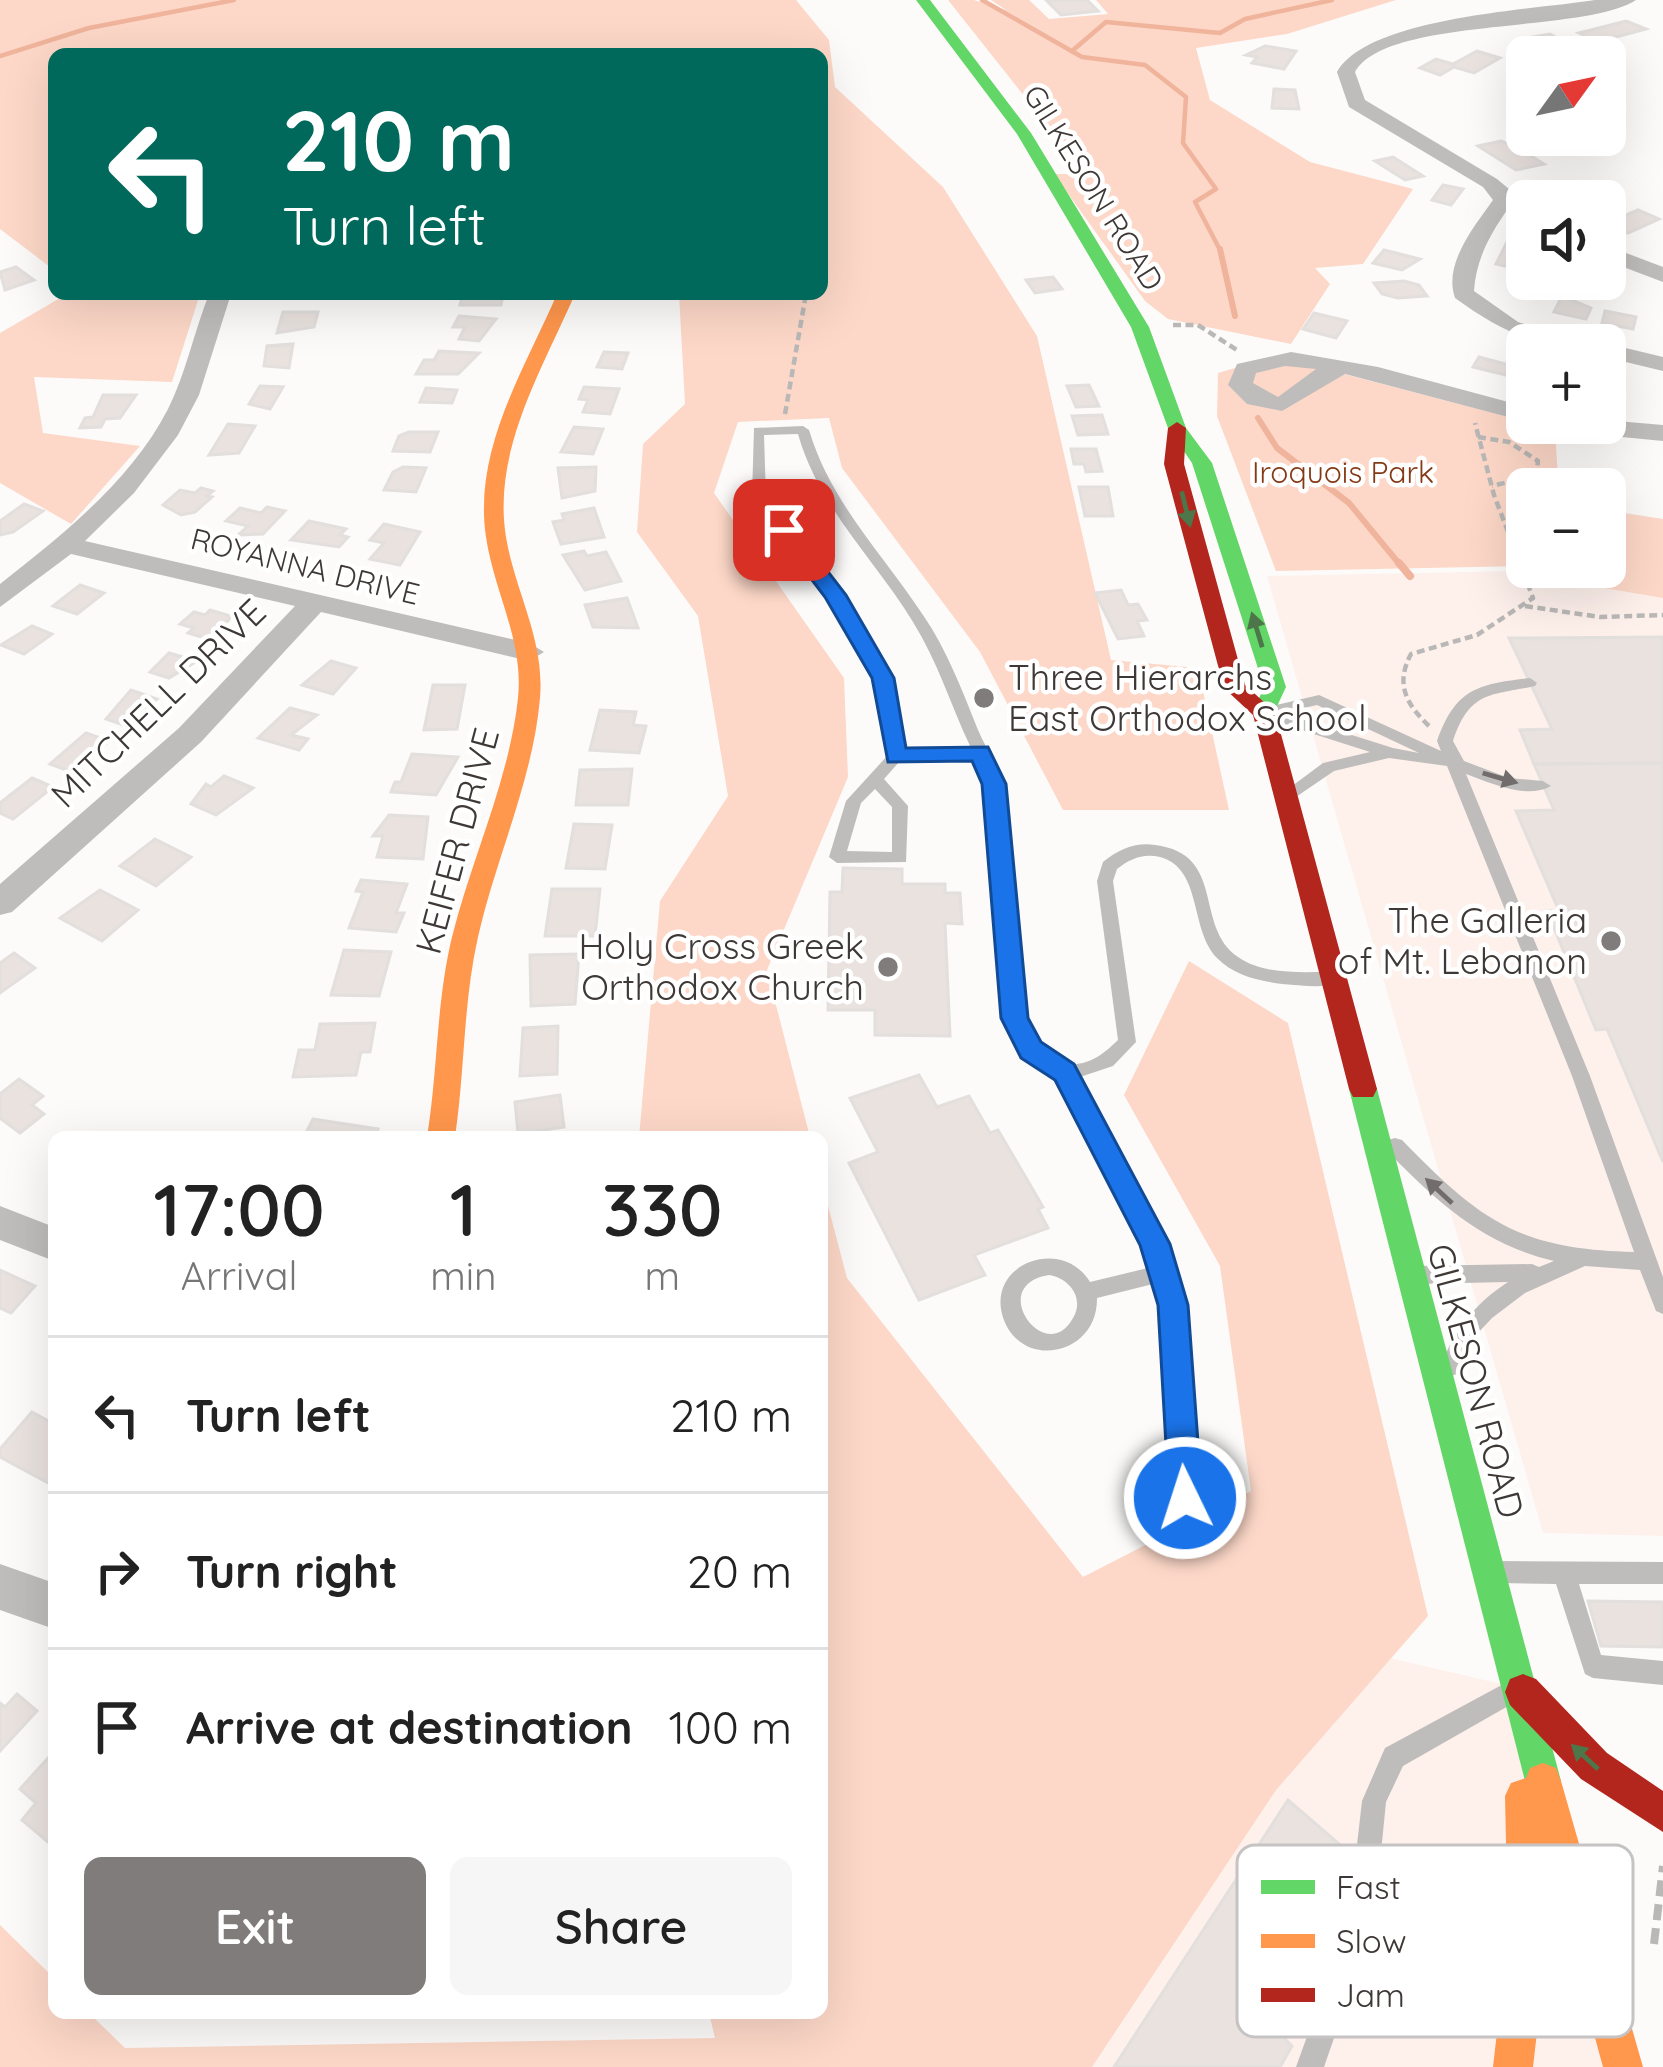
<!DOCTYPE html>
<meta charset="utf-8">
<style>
:root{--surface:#fff;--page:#f6f6f6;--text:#222;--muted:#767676;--line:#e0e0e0;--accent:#807c7b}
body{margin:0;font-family:Quicksand,sans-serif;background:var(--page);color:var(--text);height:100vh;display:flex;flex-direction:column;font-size:45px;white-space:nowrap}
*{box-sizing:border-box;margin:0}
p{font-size:39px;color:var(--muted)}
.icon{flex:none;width:66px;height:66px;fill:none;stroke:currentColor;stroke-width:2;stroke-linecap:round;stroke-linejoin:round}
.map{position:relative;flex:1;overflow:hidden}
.drawer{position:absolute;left:48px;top:1131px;width:780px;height:888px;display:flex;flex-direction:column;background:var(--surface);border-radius:18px;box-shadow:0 12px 48px #0002}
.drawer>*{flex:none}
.banner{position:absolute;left:48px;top:48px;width:780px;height:252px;border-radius:18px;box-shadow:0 12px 48px #0002;background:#00695c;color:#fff;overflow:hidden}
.needle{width:78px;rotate:57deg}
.fabs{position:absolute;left:1506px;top:36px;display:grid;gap:24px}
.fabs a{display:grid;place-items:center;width:120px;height:120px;border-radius:18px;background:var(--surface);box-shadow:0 12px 48px #0002;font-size:60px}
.pin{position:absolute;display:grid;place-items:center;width:102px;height:102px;color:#fff;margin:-51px;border-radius:24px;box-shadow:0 6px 18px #0006}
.me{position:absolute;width:132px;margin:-66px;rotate:356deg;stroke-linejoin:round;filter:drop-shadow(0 0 9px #0008)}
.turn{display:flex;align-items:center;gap:42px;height:252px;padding:0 36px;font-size:54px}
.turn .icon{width:156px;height:156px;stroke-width:2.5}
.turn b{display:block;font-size:84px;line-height:102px}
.eta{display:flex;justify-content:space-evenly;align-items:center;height:204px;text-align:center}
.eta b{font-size:72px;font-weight:600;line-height:84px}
.primary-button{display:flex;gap:24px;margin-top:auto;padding:24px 36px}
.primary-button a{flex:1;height:138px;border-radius:18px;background:var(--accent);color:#fff;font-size:48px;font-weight:600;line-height:138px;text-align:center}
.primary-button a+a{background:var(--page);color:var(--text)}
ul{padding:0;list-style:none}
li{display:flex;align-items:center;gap:36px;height:156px;padding:0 36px;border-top:3px solid var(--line)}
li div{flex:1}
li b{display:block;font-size:45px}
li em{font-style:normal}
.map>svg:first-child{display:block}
</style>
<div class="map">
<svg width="1663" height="2067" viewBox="0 0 1663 2067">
<rect width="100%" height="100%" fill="#fcfbfa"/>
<g fill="#fef1ec">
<polygon points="1663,568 1663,1536 1543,1533 1267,576"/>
<polygon points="1347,1648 1519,1688 1623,2067 1040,2067"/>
</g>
<g fill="#fdd8c8">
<polygon points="0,0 796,0 829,40 835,87 943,187 1037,336 1111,660 1198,668 1229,810 1063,810 980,652 842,468 829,418 738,422 714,493 844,678 848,777 767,970 810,1137 639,1137 660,901 728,796 698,616 637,532 643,444 685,404 679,294 822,294 822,54 54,54 54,270 0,229"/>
<polygon points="948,0 974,0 1006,10 991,0 1029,0 1049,19 1108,14 1096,0 1396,0 1287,34 1196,48 1210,100 1310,162 1413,189 1363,264 1315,268 1330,284 1291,344 1168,319 1145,301 1054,174 1076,174 1040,116"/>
<polygon points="67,294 200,294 172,382 34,377 43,433 140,446 71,524 0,483 0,333"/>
<polygon points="1275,356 1555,429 1558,478 1522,492 1527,504 1527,566 1276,571 1217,416 1218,373"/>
<polygon points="1605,510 1663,519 1663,598 1598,587 1578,567 1605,567"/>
<polygon points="1189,961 1288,1023 1428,1616 1276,1790 1092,2067 0,2067 0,1925 54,1978 54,2013 89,2013 125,2048 715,2038 709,2013 822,2013 822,1183 847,1278 1083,1577 1251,1491 1220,1266 1124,1095"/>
</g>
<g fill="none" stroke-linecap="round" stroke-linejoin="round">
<g stroke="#efb49b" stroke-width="4.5">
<polyline points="982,0 1082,57 1145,65 1186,97 1183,143 1216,189 1195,202 1221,252"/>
<polyline points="1072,51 1106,22 1220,33 1245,19 1332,0"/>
<polyline points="0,56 89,28 234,0"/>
</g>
<g stroke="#efb49b" stroke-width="6">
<polyline points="1220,249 1235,316"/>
<polyline points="1258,418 1277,448 1349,503 1401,566"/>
</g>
<polyline stroke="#efb49b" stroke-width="8" points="1399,563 1410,576"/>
</g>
<g fill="#e9e2df" stroke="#e2dfdd" stroke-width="3">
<polygon points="1046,0 1087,0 1098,11 1061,15"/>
<polygon points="1626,21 1646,29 1598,42 1579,33"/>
<polygon points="1550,34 1572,47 1544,52 1522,39"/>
<polygon points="1265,46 1296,51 1284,69 1252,63 1257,57 1246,55"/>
<polygon points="1477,51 1500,58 1474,73 1454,67 1440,75 1420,68 1436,59 1453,64"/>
<polygon points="1274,89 1295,90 1299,109 1272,108"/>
<polygon points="1501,141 1520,149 1544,164 1516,170 1478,146"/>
<polygon points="1393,157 1423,176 1405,180 1375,161"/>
<polygon points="1443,185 1463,189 1451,205 1432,200"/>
<polygon points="1638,210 1659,219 1628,233 1607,223"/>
<polygon points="1508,240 1527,244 1518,269 1496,264"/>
<polygon points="1384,250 1420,259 1402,270 1373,263"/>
<polygon points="16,267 34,280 5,290 0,272"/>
<polygon points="1053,277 1062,289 1035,293 1026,280"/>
<polygon points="1404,281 1419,285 1427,296 1398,298 1382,294 1374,283"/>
<polygon points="463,294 497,294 503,295 501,305 460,305"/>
<polygon points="1562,296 1591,308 1586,319 1554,312"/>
<polygon points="1605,311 1636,317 1633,329 1602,323"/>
<polygon points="283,312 318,312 314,327 277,333"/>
<polygon points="1314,313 1347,321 1336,338 1303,329"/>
<polygon points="459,316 496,319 479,341 459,339 465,327 453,327"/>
<polygon points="293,344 289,368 264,366 267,346"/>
<polygon points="439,351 479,353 458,374 416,374 424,360 434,360"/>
<polygon points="604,352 628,353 622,369 597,367"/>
<polygon points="1479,357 1516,367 1510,376 1473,367"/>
<polygon points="1089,385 1099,406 1076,407 1067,386"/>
<polygon points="260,386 283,387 270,409 249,404"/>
<polygon points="584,387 619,389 610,414 583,412 588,400 579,399"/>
<polygon points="426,388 457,390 452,403 420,402"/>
<polygon points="103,395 136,395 120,418 105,419 101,427 80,428 85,418 93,417"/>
<polygon points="1102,415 1108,434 1078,435 1072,416"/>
<polygon points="228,424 255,426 239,453 209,455"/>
<polygon points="574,427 603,429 593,454 561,452"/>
<polygon points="409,432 438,432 430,452 393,451 399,436"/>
<polygon points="1071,449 1096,449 1102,471 1086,472 1084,464 1074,464"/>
<polygon points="403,467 426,468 416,492 384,490 393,472"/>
<polygon points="596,467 595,491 562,498 558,468"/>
<polygon points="1079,487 1108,487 1113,516 1085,516"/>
<polygon points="201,488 213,491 207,496 212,497 195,512 181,515 163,505 180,490 195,493"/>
<polygon points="24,504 43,511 13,532 0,535 0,521"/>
<polygon points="267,507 285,511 263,534 238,535 248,526 226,521 240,508 261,513"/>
<polygon points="594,508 604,537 561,544 553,522 564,520 562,514"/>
<polygon points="309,521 346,529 340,535 348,537 339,547 291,540"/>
<polygon points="384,524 420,532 400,565 370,559 384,543 370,540"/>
<polygon points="584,551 587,556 606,552 621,581 585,590 563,555"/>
<polygon points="80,585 104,593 77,614 53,606"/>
<polygon points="1121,590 1128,605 1138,604 1147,620 1137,621 1144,636 1118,639 1095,593"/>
<polygon points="627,598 638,628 593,627 585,605"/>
<polygon points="210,610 231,616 214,641 188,633 194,628 180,624 194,612 205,615"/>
<polygon points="32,626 52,634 24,654 1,645"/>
<polygon points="1663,637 1663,763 1534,764 1520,730 1552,729 1509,638"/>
<polygon points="169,653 197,661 169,678 150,672"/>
<polygon points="331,661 356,668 333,694 302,685"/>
<polygon points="433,685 465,685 457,729 424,730"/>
<polygon points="131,690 157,699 127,726 106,719"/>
<polygon points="290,708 317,715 291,735 308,739 299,750 258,738"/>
<polygon points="600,710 636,712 633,725 646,726 639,753 590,750"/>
<polygon points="86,733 109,741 74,773 50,764"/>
<polygon points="412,754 458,757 436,795 391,792 395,782 401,782"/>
<polygon points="1663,763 1663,1162 1607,1029 1596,1030 1547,911 1559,911 1516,811 1554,810 1534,764"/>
<polygon points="632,769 628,805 576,805 580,770"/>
<polygon points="224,776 253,788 216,815 191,804 206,784 211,787"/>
<polygon points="32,778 53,787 13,819 0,813 0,803"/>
<polygon points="389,815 428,817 423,859 377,857 383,836 373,836"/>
<polygon points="574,824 612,825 605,869 566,868"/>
<polygon points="155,839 191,857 156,886 120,866"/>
<polygon points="843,868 902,869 902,884 945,884 945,893 960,893 962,924 945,923 950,1036 875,1035 875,1010 828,1010 830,892 842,892"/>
<polygon points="361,880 407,884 396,913 404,913 396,932 349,928 363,892 356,891"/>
<polygon points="552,889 600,889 595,936 545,936"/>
<polygon points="100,890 138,910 102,941 60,918"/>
<polygon points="344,950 391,952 379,996 331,995"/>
<polygon points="14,953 35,968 0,993 0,963"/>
<polygon points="579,954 575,1004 531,1006 530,955"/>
<polygon points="375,1023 370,1052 361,1052 356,1075 293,1077 299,1050 315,1050 320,1024"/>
<polygon points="558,1026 557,1074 520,1076 523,1028"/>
<polygon points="919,1075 937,1107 969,1096 990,1133 998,1130 1043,1207 1038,1209 1048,1228 974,1255 985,1275 919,1300 849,1163 878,1152 850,1098"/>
<polygon points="19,1079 43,1096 32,1105 44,1114 20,1133 0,1118 0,1094"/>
<polygon points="560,1095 564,1127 518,1134 515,1102"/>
<polygon points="313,1119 378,1129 375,1137 304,1137"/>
<polygon points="0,1270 35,1286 11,1313 0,1308"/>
<polygon points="32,1412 54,1424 54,1486 0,1457 0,1449"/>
<polygon points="1588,1601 1663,1602 1663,1647 1601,1646"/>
<polygon points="17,1694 37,1711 0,1751 0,1703 5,1707"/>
<polygon points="48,1758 54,1763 54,1847 22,1820 36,1803 20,1789"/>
<polygon points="1288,1800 1345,1849 1312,1902 1325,1911 1291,1964 1305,1980 1275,2029 1292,2046 1280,2067 1114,2067"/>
</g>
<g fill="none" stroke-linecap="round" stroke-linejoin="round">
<g stroke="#b9b8b7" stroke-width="4.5" stroke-dasharray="8 4.5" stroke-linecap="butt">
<polyline points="1173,325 1198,325 1237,350"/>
<polyline points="785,414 806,294"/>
<polyline points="1478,437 1509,442 1538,461 1536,475 1492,486"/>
<polyline points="1525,606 1600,617 1663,615"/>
<path d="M 1429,726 C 1406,704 1395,684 1411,654 L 1477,635 L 1533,598 L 1494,495 L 1475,423"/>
</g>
<polyline stroke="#b9b8b7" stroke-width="6" stroke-dasharray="14 6" stroke-linecap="butt" points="1465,973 1515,971"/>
<polyline stroke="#b9b8b7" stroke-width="8" stroke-dasharray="16 8" stroke-linecap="butt" points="1654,1944 1663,1866"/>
<g fill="#bfbdbc" fill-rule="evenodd">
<path d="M 803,426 L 809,430 C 831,503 882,553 923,615 C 947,650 962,690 978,730 C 985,746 995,762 1000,779 C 1016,835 996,1061 1071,1064 C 1090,1065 1105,1053 1118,1040 L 1097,881 L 1103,862 C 1118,850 1135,842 1155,845 C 1227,854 1193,926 1238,957 C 1264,975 1299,972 1329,972 L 1338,979 C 1327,989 1309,986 1294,985 C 1268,983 1236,978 1217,958 C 1189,929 1203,869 1160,857 C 1143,853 1130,859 1117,869 L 1113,881 L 1136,1042 L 1113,1066 L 1077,1078 L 1165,1244 L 1183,1305 L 1196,1498 L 1193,1505 L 1185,1509 L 1177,1505 L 1174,1498 L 1163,1305 L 1157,1283 L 1097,1298 C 1098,1358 1017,1371 1002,1314 C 989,1262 1063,1237 1090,1282 L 1152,1267 L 1145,1245 L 1057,1076 C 965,1041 1012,839 976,758 L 900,761 L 884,779 L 908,806 L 906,862 L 837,863 L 829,857 L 846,801 L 888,755 L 876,678 L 829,596 L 752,497 L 754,428 ZM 798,434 C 819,508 874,558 913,622 C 938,662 951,706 971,748 L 903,751 L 890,678 L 840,592 L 766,497 L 764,435 ZM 875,789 L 892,807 L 892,852 L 847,851 L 861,803 ZM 1049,1275 C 1069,1278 1085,1298 1073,1318 C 1046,1368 985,1285 1049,1275 Z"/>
<path d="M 1530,678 L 1537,683 L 1535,686 C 1489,696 1470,691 1453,741 L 1464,761 L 1509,778 L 1543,781 L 1551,786 C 1527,800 1491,783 1466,774 L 1590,1076 L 1663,1277 L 1663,1314 L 1656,1311 L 1640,1270 L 1585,1266 L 1525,1293 L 1492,1318 L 1478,1333 L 1457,1374 L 1450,1376 L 1443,1374 L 1440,1367 C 1455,1330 1474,1304 1508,1282 L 1416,1284 L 1409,1281 L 1406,1275 L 1409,1269 L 1416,1266 L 1532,1264 L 1539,1267 L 1554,1261 C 1484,1245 1437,1202 1388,1152 L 1385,1146 L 1388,1140 L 1395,1138 L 1402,1140 C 1481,1221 1518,1249 1634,1252 L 1572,1076 L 1447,766 L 1389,758 L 1334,771 L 1290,801 L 1282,796 L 1284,792 L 1323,763 L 1370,752 L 1261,717 L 1258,713 L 1263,708 L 1319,695 L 1441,751 L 1437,741 C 1456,688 1478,684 1530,678 ZM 1317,705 L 1419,753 L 1393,748 L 1282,713 Z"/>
<polygon points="1499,1561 1663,1562 1663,1584 1579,1584 1601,1655 1663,1661 1663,1685 1593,1678 1585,1674 1556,1584 1499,1583 1491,1580 1488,1572 1491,1564"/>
<polygon points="1509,1681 1517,1685 1521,1693 1517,1701 1403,1766 1386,1802 1374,1923 1324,2067 1296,2067 1348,1923 1362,1801 1385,1748"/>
</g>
<g fill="#bfbdbc" fill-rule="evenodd">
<path d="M 1595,0 L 1636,0 C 1584,34 1386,16 1355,72 L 1365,100 L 1497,179 L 1527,204 L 1527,218 L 1507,210 C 1490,235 1476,259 1474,291 L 1518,322 L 1595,345 C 1532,345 1505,334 1455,298 C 1443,264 1474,227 1493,200 L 1483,187 L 1349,107 L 1337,72 C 1368,17 1532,10 1595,0 Z"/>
<polygon points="1605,245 1663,267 1663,282 1605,260"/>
<path d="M 209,294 L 231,294 L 199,395 L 178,435 L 134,493 L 85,541 L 529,643 L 544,652 L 529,661 L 321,612 L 201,742 L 12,912 L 0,915 L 0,884 L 179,728 L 295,606 L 71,554 L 0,607 L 0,584 C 62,535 131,481 168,409 C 186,373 194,332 209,294 Z"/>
<polygon points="1605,343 1663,357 1663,371 1605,357 1605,345 1597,345"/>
<path d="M 1291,352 L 1378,367 L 1527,407 L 1527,422 L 1345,374 L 1282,411 L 1247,404 L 1228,385 L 1237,364 ZM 1285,366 L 1316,369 L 1278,397 L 1253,383 L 1256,373 Z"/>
<polygon points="1605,420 1663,425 1663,441 1560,431 1547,423"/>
<polygon points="0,1206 54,1227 54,1261 0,1240"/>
<polygon points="0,1564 54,1583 54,1629 0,1610"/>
</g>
<g fill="#63d668" fill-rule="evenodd">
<polygon points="916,0 930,0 1031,133 1149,327 1186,428 1212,463 1286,687 1272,717 1256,717 1253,712 1264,687 1192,463 1168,428 1131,327 1017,134"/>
<polygon points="1363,1078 1373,1081 1377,1089 1561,1781 1556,1794 1543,1799 1530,1794 1525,1781 1349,1089 1353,1081"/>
</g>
<g fill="#ff974d" fill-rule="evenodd">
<path d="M 557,294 L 575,294 C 542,370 492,451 506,537 C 515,592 545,640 540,698 C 533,780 496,857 478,937 C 463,1003 465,1070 455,1137 L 427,1137 C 438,1070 436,1003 452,937 C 472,857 509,781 518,698 C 524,641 494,592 486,537 C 473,450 524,370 557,294 Z"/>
<polygon points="1543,1763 1556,1768 1561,1781 1643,2067 1603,2067 1545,1855 1548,1936 1533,2067 1493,2067 1508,1936 1505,1796 1511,1783 1526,1778 1530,1768"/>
</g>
<g fill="#b3261e" fill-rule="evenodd">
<polygon points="1177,422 1186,428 1184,464 1245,685 1275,712 1377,1089 1373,1097 1353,1097 1349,1089 1253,715 1224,688 1164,464 1168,428"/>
<polygon points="1523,1674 1536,1679 1607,1753 1663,1791 1663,1832 1581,1779 1510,1705 1505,1692 1510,1679"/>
</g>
</g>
<defs><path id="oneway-solid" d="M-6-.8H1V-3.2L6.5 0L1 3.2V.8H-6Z" transform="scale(3)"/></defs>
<g fill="#4d774a">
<use href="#oneway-solid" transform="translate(1186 509) rotate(76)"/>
<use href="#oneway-solid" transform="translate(1257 630) rotate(-107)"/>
<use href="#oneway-solid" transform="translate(1585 1757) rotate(-137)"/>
</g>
<g fill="#726d6c">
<use href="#oneway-solid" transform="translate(1500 778) rotate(16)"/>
<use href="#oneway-solid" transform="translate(1439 1191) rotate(-137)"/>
</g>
<polygon fill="#1a73e8" stroke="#114b97" stroke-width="3" points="777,525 792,525 846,595 894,678 906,748 988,747 1006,784 1028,1018 1041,1042 1074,1064 1170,1244 1188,1305 1202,1498 1197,1510 1185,1514 1173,1510 1169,1498 1158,1305 1140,1245 1055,1080 1021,1058 1001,1018 982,784 972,761 888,762 872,678 825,597 774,530"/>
<g fill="#807c7b" stroke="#fff" stroke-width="4.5">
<circle cx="984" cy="698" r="12"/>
<circle cx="1611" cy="941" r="12"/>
<circle cx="888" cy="967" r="12"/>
</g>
<g text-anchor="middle" stroke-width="9" stroke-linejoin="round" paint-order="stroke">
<g font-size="30" fill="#3e3836" stroke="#fff">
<text transform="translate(1093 188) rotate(58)" y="10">GILKESON ROAD</text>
<text transform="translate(305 567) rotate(14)" y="10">ROYANNA DRIVE</text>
</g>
<g font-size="30" fill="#843914" stroke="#fff">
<text x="1343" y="483">Iroquois Park</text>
</g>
<g font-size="36" fill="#3e3836" stroke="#fff" text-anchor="end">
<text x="1008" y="690" text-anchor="start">Three Hierarchs<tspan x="1008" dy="41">East Orthodox School</tspan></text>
<text x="1587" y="933">The Galleria<tspan x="1587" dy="41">of Mt. Lebanon</tspan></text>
<text x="864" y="959">Holy Cross Greek<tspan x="864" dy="41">Orthodox Church</tspan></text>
</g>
<g font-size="36" fill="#3e3836" stroke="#fff">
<text transform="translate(158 703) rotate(-44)" y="13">MITCHELL DRIVE</text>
<text transform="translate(457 841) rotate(-75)" y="13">KEIFER DRIVE</text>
<text transform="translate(1476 1381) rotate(75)" y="13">GILKESON ROAD</text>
</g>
</g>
<rect x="1237" y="1845" width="396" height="192" rx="18" fill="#fff" stroke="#c5c3c3" stroke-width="3"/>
<rect x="1261" y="1880" width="54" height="14" fill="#63d668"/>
<rect x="1261" y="1934" width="54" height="14" fill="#ff974d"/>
<rect x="1261" y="1988" width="54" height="14" fill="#b3261e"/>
<g font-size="33" fill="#3e3836">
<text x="1336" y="1899">Fast</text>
<text x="1336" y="1953">Slow</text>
<text x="1336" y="2007">Jam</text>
</g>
</svg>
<div class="fabs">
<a><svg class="needle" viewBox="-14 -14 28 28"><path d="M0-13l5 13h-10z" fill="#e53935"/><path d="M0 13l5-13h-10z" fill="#767676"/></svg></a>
<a><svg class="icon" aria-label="sound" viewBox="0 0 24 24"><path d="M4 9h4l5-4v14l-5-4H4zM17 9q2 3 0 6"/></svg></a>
<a>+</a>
<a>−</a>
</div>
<div class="pin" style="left:784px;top:530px;background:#d93025"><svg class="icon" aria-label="arrive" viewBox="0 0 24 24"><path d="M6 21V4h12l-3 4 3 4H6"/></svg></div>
<svg class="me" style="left:1185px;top:1498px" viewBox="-20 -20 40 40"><circle r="17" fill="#1a73e8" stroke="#fff" stroke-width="3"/><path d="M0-11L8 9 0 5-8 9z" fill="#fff"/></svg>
<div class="banner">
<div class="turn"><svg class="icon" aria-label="left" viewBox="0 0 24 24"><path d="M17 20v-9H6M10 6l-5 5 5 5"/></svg><div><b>210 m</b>Turn left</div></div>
</div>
<section class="drawer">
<div class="eta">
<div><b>17:00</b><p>Arrival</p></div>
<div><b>1</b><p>min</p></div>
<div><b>330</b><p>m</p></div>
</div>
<ul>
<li><svg class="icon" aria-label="left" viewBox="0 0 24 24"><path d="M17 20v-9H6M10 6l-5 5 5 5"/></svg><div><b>Turn left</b></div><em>210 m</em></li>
<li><svg class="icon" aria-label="right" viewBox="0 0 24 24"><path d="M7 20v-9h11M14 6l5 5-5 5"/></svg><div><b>Turn right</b></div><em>20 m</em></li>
<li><svg class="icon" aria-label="arrive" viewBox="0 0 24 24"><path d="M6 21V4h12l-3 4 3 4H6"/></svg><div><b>Arrive at destination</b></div><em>100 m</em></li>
</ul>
<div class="primary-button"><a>Exit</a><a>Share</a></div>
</section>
</div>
